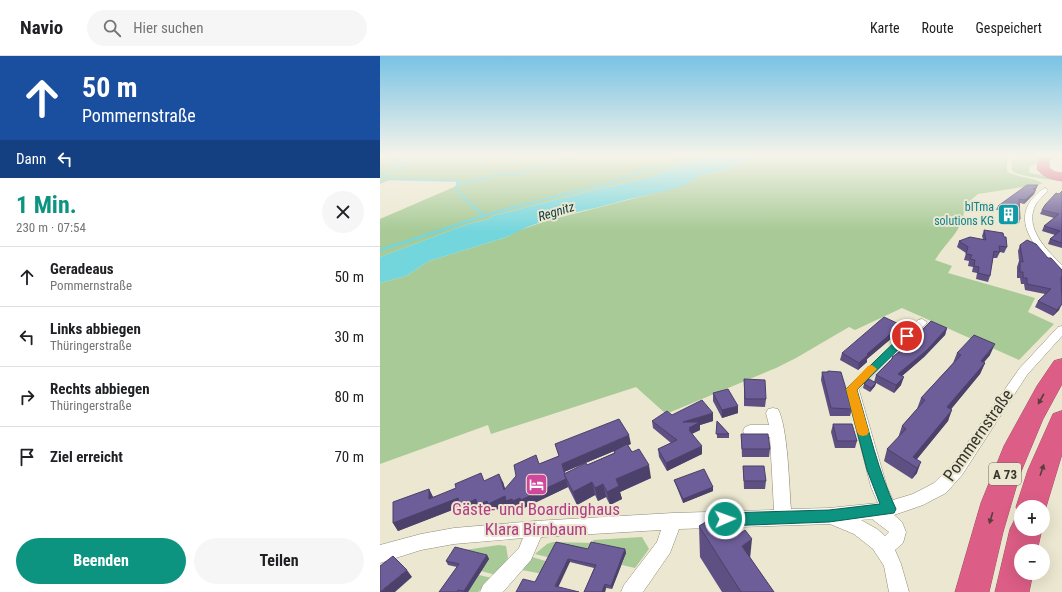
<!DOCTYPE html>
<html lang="de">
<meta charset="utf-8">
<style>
:root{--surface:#fff;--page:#f6f6f6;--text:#202124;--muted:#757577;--line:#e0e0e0;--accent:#0d9480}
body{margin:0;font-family:"Roboto Condensed",sans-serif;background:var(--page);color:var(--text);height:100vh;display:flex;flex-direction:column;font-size:15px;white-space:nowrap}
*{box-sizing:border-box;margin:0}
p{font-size:13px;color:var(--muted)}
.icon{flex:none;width:22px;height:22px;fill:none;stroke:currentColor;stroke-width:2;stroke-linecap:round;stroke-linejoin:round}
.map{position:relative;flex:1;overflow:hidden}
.panel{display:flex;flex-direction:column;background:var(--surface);width:380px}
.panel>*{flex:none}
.guide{background:#1a4fa0;color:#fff;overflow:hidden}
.tools{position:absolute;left:634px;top:444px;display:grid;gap:8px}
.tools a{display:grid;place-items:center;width:36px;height:36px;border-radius:50%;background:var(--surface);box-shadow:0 4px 16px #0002;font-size:20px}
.pin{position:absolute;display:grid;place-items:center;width:34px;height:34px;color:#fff;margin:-17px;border:2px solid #fff;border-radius:50%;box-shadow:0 1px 4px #0007}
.me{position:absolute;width:44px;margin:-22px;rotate:88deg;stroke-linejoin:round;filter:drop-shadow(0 0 3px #0008)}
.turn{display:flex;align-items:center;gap:14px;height:84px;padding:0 16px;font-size:18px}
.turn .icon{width:52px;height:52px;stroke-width:2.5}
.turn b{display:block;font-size:28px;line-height:34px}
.then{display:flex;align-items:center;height:38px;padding:0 16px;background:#0003;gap:8px;font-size:15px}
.round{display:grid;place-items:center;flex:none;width:42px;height:42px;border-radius:21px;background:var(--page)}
.overview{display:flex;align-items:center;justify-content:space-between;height:68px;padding:0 16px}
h1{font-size:24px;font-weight:700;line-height:30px;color:var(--accent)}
.primary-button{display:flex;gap:8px;margin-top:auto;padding:8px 16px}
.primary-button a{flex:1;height:46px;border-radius:24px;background:var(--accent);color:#fff;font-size:16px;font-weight:700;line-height:46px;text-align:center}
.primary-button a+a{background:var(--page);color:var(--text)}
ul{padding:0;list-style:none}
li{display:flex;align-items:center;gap:12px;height:60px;padding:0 16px;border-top:1px solid var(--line)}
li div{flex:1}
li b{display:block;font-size:15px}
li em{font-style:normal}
header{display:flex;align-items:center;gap:24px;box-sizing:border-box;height:56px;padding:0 20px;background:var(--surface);border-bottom:1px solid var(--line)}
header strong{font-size:19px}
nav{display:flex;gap:22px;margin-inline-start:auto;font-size:14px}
.search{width:280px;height:36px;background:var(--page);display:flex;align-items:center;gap:10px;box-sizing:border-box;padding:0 14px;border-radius:22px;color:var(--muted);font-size:15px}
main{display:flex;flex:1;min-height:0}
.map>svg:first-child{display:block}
</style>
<header>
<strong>Navio</strong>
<div class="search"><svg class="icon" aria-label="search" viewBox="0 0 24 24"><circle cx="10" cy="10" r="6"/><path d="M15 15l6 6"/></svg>Hier suchen</div>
<nav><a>Karte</a><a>Route</a><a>Gespeichert</a></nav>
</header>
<main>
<section class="panel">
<div class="guide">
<div class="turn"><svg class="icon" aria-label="ahead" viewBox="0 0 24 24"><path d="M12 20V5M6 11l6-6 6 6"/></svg><div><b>50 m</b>Pommernstraße</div></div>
<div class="then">Dann<svg class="icon" aria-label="left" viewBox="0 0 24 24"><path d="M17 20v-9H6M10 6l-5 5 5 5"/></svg></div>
</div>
<div class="overview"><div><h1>1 Min.</h1><p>230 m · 07:54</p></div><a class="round"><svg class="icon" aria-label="close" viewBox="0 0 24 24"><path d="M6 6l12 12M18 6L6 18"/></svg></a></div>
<ul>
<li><svg class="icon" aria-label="ahead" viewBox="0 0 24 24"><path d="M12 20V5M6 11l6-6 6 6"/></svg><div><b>Geradeaus</b><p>Pommernstraße</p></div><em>50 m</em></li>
<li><svg class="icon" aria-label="left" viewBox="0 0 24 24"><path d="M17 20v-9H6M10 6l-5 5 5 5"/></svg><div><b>Links abbiegen</b><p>Thüringerstraße</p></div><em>30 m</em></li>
<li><svg class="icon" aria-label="right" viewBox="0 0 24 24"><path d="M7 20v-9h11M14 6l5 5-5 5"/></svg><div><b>Rechts abbiegen</b><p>Thüringerstraße</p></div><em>80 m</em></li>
<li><svg class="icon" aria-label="arrive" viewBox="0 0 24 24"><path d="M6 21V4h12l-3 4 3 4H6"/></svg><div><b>Ziel erreicht</b></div><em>70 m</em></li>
</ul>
<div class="primary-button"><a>Beenden</a><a>Teilen</a></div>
</section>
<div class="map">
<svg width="682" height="536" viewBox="0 0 682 536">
<rect width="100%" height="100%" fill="#ebe7d0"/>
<g fill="#a7ca96">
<polygon points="0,100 321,100 267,122 213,134 112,160 109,163 88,168 0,201 0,163 74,131 80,125 12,123 0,128"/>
<path d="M 381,100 L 634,100 L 627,106 L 627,115 C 638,123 652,120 663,128 L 621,124 L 662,128 L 598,138 L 585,149 C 583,176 568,183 555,204 L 572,210 L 568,217 L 655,242 L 648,256 L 674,268 L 639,304 L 522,252 L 475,274 L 469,271 L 416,302 L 396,312 L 286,358 L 256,331 L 111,378 L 108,369 L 0,408 L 0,227 L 26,220 L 49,205 L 127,181 L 137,175 L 166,165 L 271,138 L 319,119 L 339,116 Z"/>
<path d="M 639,100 L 664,100 L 658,108 L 650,110 L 649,117 L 682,123 L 682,125 C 674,124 634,120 632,114 C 631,112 632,107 632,104 Z"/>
<polygon points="262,481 269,493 255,512 242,509 246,497 209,497 171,502 155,498 167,488 173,486 213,487 213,484"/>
<polygon points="119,489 126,490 128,502 116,519 101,515 109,503 78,495"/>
<polygon points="152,501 169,506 163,518 142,514"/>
<polygon points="99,519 112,522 98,536 88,536"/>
</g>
<path fill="#74d6dd" d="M 321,100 L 381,100 L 339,116 L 319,119 C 308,134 261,139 242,145 C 204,156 162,161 127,181 L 49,205 L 26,220 L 0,227 L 0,201 L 88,168 L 109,163 L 112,160 L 213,134 L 267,122 Z"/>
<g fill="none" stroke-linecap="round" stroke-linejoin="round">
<g stroke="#74d6dd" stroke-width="2">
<polyline points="0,120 29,108 10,106 25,100"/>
<polyline points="0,123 80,125 77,127 78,129"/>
<polyline points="95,152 78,136 76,133 78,129 120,118 141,119 149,113 202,100"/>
<polyline points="130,152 228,127 311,100"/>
</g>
<g stroke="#74d6dd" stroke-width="2.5">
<polyline points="94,151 103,159"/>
<path d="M 0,194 C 45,181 88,163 134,151"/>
</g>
<defs>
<g id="minor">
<path d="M 665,132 L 668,134 C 665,139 659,143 656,148 C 643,172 667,194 682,209 L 682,218 L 679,217 C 662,198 632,171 651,144 C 655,140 660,134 665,132 Z"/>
<path d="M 542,263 L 547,266 L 546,268 L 479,334 L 507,431 L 513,444 L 533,438 L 554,427 L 572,409 L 639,313 L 678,271 L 682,270 L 682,280 L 647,319 L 582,419 L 566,437 L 543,449 L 514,459 L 522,466 L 526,476 L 523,487 L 515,494 L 521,508 L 529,536 L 509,536 L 504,510 L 493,493 L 474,478 L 450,468 L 299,473 L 290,497 L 263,536 L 241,536 L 244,529 L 277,486 L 281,474 L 161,481 L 151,504 L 123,536 L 100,536 L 103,529 L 139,492 L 143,482 L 74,488 L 41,494 L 0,507 L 0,489 L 41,478 L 74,472 L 155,465 L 293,457 L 394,454 L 390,381 L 370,381 L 365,379 L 363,375 L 365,371 L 370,369 L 389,369 L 386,357 L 388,353 L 393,352 L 398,353 C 408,372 409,430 411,453 L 449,452 L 498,447 L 491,431 L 466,333 L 538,264 ZM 492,463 L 509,476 L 505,480 L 497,473 L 481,464 Z"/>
</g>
<g id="motorway">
<path d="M 662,100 L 674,100 L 669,104 L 669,112 L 675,116 L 682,117 L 682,125 C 672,123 664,122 657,113 L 659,103 Z"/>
<polygon points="682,303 682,328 663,363 640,418 623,476 609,536 575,536 601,447 624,390 657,330 674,305"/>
<polygon points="682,355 682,398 666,451 663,458 663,451 641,451 641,473 662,473 657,495 641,495 641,517 653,517 649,536 615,536 630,473 635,463 640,461 636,451 648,414 673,358"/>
</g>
</defs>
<use href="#minor" stroke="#908c77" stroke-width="1"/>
<use href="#motorway" stroke="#a24f67" stroke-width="1"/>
<use href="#minor" fill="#fff" fill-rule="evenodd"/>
<use href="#motorway" fill="#dc5d86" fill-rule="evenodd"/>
</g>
<g fill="#5e5083" fill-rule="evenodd">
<polygon points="658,129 656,133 655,134 654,138 644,148 640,147 640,163 639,167 634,168 631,152 616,154"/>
<polygon points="682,135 682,192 668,188 670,183 675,179 662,175 664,170 674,162 660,158 662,154"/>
<polygon points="604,174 627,191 624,197 620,196 617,202 613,202 610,220 608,226 596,223 597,217 592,216 593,211 588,210 589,205 584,204 586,197 577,191 579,185 603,183 602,180"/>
<polygon points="640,189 668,202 682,214 682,227 679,254 673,260 655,251 658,245 665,238 645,234 644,228 641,228 640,222 637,222 637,211 639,205 638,195"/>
<polygon points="521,269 519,276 487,303 487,306 478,314 460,304 462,297"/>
<polygon points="567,272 565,279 544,301 522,320 521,329 514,337 496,327 495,330 490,336 483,332 484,328 494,326 496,319 511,304 512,301"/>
<polygon points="577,297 610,299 604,306 605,307 600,318 571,353 568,365 537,403 537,417 532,423 504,405 507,393 518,382 522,370 537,353 541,342 573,307"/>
<polygon points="448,315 472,353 470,360 450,360 441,324 442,316 447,316"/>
<polygon points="364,323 386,343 385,351 364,350"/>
<polygon points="333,337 358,357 342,362 333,345"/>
<polygon points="292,359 333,365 320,369 320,374 312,378 322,398 287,415 279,401 278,393 291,387 273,372 272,365"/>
<polygon points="337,365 349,378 349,382 337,382"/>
<polygon points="453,368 477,385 475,392 455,392 451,376"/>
<polygon points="361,378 390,393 389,401 362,401"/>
<path d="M 251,388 L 248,389 L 252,396 L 271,422 L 240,436 L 242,443 L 230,449 L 226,441 L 218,445 L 215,439 L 197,449 L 188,431 L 144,452 L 144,451 L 137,453 L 135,451 L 130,453 L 128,448 L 112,456 L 110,453 L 101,457 L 99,452 L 84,458 L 80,451 L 18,475 L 13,467 L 49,433 L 53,441 L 105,425 L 123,426 L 125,433 L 159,408 L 179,400 ZM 234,395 L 234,397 L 207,409 L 185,417 L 184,416 Z"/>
<polygon points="363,410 386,425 385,433 364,433"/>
<polygon points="294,424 333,431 333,435 303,447 295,427"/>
<polygon points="319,470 370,502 394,536 342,536 320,501"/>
<polygon points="176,486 208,493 245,493 246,497 232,533 226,532 225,536 204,536 214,512 190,506 155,526"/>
<polygon points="107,499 109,503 88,536 59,536 77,511 68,509 66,505"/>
</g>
<g fill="#4c416a">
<polygon points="658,129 656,133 651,137 653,133"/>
<polygon points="656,134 654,138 644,148 645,144"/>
<polygon points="633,148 631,152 616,154 618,150"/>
<polygon points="682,248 679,254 673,260 677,254"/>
<polygon points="521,269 519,276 487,303 487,306 478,314 479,307 487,298"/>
<polygon points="567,272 565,279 544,301 515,326 518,318"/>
<polygon points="615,288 610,299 596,316 601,305"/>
<polygon points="605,307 600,318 563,363 567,351"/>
<polygon points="524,321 521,329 514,337 516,329"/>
<polygon points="496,327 495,330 490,336 491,332"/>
<polygon points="358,350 358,357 342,362 342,354"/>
<polygon points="572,354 568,365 532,409 533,401"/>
<polygon points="333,357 333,365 320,369 320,374 311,378 303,366"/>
<polygon points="249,379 251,388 184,416 182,408"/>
<polygon points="322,390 322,398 287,415 286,407"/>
<polygon points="541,406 537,417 532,423 537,412"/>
<polygon points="269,409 271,422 240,436 242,443 230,449 227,436 236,423"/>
<polygon points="119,418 123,426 128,442 124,434"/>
<polygon points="186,423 188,431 144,452 144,451 137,453 135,451 130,453 128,448 112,456 110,453 101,457 99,452 84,458 80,451 18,475 13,467 78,442 96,443 107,445 125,440 132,443"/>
<polygon points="212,426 215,439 197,449 193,436"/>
<polygon points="223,428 226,441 218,445 215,432"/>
<polygon points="333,431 333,435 303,447 303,443"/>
<polygon points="49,433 53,441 49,443"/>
<polygon points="372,483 369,513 362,490"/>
<polygon points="245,493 246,497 232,533 231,530"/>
<polygon points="107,499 109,503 88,536 84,536 84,535"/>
<polygon points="188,503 190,506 177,534 175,530"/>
<polygon points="27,514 32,521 15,536 0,536"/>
<polygon points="225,528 226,532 225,536 222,536"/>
</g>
<g fill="#6d5d98" stroke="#4c416a">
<polygon points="647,129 658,129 653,133 656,134 645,144 639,143 640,163 635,164 633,148 618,150"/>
<polygon points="682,135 682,187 670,183 680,175 664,170 679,158 662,154 665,149 676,137 679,138"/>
<polygon points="604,174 623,177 624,181 626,181 627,191 619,190 620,196 614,195 610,220 598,217 599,211 594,210 595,204 590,203 592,199 586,198 588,191 579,185 590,181 606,184"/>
<polygon points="647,184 656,188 668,202 671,202 682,214 682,221 681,221 682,248 677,254 658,245 671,233 647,228 647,222 643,222 643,216 640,216 640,205 643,206 640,189"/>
<polygon points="504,261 521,269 487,298 488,299 479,307 462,297"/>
<polygon points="551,265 567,272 547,294 518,318 524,321 516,329 496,319 513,302 512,301 522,294"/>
<polygon points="594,279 615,288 601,305 605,307 567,351 572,354 533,401 541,406 537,412 507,393 526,373 522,370 545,344 541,342 581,299 577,297"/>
<polygon points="448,315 461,316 472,353 451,352 442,316 448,316"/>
<polygon points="364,323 385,324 386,343 365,343"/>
<polygon points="489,323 496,327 491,332 484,328"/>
<polygon points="348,333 358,350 342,354 333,337"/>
<polygon points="322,344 333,357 303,366 320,366 309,372 311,373 309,374 322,390 286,407 278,393 297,384 272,365 287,355 292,359"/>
<polygon points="239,363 249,379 182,408 186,423 141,444 140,442 133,445 132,443 126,445 125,440 108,448 107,445 97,449 96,443 80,450 78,442 13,467 13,446 49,433 49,443 76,432 75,428 101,417 104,425 119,418 124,434 136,420 134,409 156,399 159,408 179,400 175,388"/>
<polygon points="337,365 349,378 336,378"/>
<polygon points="453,368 472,368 477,385 457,385"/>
<polygon points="361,378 388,378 390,393 362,393"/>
<polygon points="247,388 252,396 259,393 269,409 236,423 239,430 227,436 223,428 215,432 212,426 193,436 184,418 206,407 207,409 235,397 234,395"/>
<polygon points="363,410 384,410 386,425 364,425"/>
<polygon points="324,413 333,431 303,443 294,424"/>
<polygon points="339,458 355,481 365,474 372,483 362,490 394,536 361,536 319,470"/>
<polygon points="176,486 208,493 211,486 245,493 231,530 225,528 222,536 204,536 216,509 188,503 175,530 199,536 136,536 143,523 155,526"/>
<polygon points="75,491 107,499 84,535 78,534 77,536 59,536 79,508 66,505"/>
<polygon points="13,500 27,514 0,536 0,510"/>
</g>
<defs><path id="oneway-solid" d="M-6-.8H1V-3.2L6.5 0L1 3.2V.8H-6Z"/></defs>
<g fill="#583e3f">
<use href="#oneway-solid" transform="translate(661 343) rotate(119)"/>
<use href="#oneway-solid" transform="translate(662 414) rotate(-71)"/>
<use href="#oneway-solid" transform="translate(611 462) rotate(107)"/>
</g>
<linearGradient id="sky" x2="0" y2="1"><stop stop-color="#79c2e4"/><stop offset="0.57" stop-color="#f6f4ea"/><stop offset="1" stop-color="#f6f4ea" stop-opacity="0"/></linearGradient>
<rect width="682" height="175" fill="url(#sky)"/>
<path fill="#0d9480" stroke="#086053" d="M 527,277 L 531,280 L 530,282 L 477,334 C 489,374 498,415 516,453 L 514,457 L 449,466 L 345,470 L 340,468 L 338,463 L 340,459 L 345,457 L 449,454 L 500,448 L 487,414 L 466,333 L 523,278 Z"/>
<polygon fill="#f59e0b" points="492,309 497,313 477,334 489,376 487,379 483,380 479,379 477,376 466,333 488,310"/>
<defs>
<symbol id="building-square" viewBox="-11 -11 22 22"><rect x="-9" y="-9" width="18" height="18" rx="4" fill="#0f9aa8" stroke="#ebe7d0"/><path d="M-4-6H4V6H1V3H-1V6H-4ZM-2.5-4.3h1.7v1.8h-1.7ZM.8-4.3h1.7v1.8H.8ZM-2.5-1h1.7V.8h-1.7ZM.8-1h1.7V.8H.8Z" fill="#fff"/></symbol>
<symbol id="hotel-square" viewBox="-11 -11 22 22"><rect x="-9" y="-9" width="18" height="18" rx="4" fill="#d1479c" stroke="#ebe7d0"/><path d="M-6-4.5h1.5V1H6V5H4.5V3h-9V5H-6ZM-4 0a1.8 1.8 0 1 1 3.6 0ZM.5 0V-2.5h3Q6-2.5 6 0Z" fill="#fff"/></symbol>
</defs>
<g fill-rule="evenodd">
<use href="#building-square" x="616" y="146" width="25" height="25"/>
<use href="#hotel-square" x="144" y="416" width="25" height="25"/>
</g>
<g text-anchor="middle" stroke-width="4" stroke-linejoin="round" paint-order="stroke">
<g font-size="12" fill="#0d838f" stroke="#ebe7d0" text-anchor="end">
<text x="614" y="155">bITma<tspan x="614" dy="14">solutions KG</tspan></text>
</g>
<g font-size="13" font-style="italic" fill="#124044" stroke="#ebe7d0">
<text transform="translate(176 155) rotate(-17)" y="5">Regnitz</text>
</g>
<rect fill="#ebe7d0" stroke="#6d6b5e" stroke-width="1" x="609" y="407" width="32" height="22" rx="3"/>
<g font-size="13" font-weight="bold" fill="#37362d">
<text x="625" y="423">A 73</text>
</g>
<g font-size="17" fill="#37362d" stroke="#ebe7d0">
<text transform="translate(598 379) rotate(-55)" y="6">Pommernstraße</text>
</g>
<g font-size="17" fill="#b23c85" stroke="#ebe7d0">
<text x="156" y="459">Gäste- und Boardinghaus<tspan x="156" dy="20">Klara Birnbaum</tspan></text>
</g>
</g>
</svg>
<div class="tools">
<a>+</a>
<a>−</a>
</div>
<div class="pin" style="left:527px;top:280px;background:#d93025"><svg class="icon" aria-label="arrive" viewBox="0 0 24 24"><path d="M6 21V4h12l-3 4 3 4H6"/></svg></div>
<svg class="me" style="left:345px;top:463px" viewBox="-20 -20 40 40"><circle r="17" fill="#0d9480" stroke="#fff" stroke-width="3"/><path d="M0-11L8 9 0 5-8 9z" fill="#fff"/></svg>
</div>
</main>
